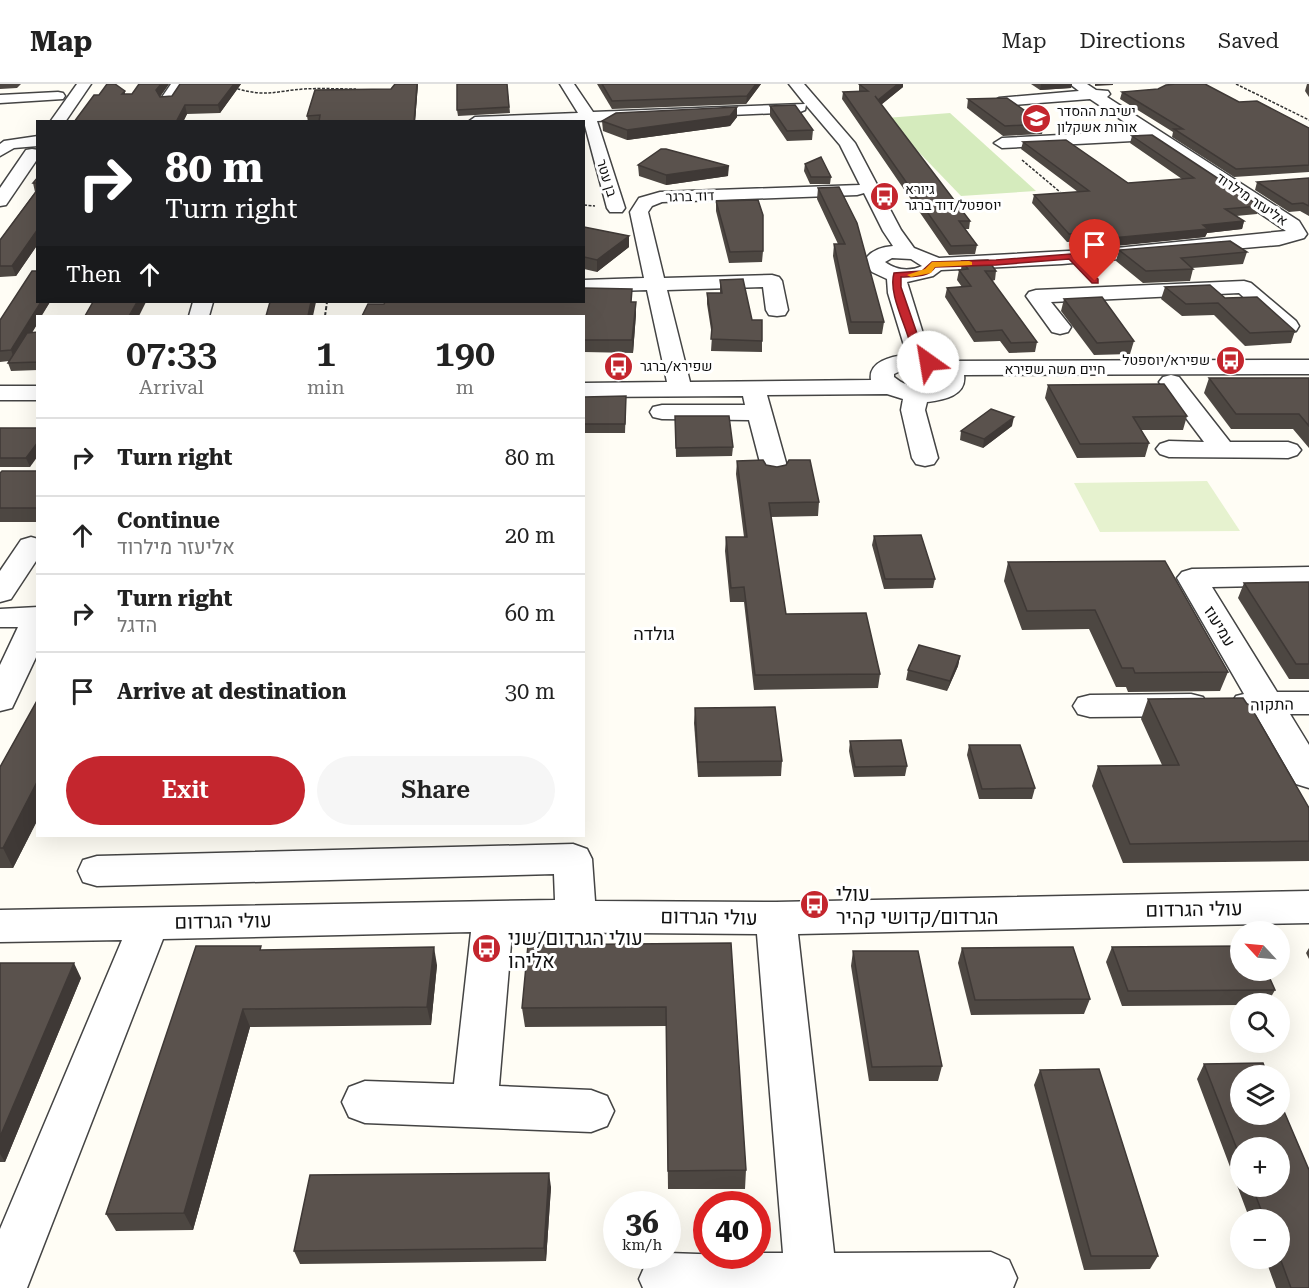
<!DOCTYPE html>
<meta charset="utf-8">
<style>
:root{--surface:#fff;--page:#f6f6f6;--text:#222;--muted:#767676;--line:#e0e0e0;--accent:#c4262e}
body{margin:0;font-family:"Roboto Serif",Heebo,serif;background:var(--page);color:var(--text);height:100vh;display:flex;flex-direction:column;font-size:22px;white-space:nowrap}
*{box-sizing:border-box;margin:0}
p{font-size:20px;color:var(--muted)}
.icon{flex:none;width:33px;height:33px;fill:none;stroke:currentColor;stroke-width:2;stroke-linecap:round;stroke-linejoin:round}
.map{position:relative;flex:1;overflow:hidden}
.drawer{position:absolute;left:36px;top:231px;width:549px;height:522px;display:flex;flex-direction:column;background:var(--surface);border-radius:0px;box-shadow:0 6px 24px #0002}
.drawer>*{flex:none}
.banner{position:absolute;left:36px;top:36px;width:549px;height:183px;border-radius:0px;box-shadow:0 6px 24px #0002;background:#202124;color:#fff;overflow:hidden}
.needle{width:39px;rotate:296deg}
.buttons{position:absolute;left:1230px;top:837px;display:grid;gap:12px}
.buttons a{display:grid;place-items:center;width:60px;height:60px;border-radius:50%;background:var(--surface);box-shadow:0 6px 24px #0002;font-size:30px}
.speed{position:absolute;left:603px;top:1107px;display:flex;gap:12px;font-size:30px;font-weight:700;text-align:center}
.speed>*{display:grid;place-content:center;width:78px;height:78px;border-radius:50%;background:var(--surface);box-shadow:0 6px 24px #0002;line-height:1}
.speed small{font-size:15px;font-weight:400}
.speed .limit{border:9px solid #d22;background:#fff;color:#111}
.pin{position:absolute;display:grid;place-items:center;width:51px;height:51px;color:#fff;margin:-62px -26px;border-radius:50% 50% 50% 0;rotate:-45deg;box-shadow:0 0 6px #0007}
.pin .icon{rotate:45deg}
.me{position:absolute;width:66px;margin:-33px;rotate:328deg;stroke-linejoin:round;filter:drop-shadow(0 0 4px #0008)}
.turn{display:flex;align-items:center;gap:21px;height:126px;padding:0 30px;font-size:27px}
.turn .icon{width:78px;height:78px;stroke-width:2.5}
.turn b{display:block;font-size:42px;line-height:51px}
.then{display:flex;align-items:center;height:57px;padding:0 30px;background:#0003;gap:12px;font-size:22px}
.eta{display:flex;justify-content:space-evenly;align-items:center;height:102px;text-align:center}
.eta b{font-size:36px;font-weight:600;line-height:42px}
.cta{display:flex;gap:12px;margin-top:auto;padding:12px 30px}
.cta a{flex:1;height:69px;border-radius:36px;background:var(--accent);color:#fff;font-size:24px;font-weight:600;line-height:69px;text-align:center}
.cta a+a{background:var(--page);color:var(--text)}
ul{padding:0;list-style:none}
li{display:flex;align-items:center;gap:18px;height:78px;padding:0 30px;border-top:2px solid var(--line)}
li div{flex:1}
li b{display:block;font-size:22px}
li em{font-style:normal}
header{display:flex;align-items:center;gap:36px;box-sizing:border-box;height:84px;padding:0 30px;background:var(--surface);border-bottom:2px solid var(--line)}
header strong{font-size:28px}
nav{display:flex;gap:33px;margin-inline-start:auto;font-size:21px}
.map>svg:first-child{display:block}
</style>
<header>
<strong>Map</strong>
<nav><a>Map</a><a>Directions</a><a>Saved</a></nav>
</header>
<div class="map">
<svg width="1309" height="1204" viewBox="0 0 1309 1204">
<rect width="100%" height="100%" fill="#fffdf5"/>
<polygon fill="#d5ebbd" points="950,29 1036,107 961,112 886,34"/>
<polygon fill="#e6f2cf" points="1207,397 1240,447 1100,448 1074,399"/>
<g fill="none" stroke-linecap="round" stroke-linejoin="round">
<defs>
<g id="minor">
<polygon points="77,0 91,0 65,38 50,38"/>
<polygon points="171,0 185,0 172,19 162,19 160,16"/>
<path d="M 560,0 L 574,0 L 593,28 L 805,20 L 789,0 L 804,0 L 855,59 L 901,146 L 914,164 L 939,174 L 1106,165 L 1286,147 L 1151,56 L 1002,64 L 994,59 L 1002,54 L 1138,47 L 1090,15 L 999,22 L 992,18 L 999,14 L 1079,7 L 1070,0 L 1087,0 L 1096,6 L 1108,7 L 1110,10 L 1107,13 L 1299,137 L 1307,150 L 1304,154 L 1279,161 L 1062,180 L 941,186 L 933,192 L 907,198 L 930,272 L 947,277 L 1309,276 L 1309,290 L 964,291 C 967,312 943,316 927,318 L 925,326 L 938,374 L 934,380 L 925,382 L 916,380 L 912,374 L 901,326 L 903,315 L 887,310 L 767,311 L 788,386 L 784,392 L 775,394 L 766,392 L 762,386 L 749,336 L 662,335 L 653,333 L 650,328 L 653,323 L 662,321 L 745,321 L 743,312 L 584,313 L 584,299 L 667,298 L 647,206 L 584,208 L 584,196 L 644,194 L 630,128 L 639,114 L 660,108 L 860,101 L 840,61 L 806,21 L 805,26 L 800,28 L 597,37 L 625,124 L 622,128 L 610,128 L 607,124 L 584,38 L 468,38 L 475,33 L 578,29 ZM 864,109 L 883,147 L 893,162 C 881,163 869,167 864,178 L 872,188 L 887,195 L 888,209 L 907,271 C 891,272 868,278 871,296 L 690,298 L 667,206 L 763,203 L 766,226 L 769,231 L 777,232 L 785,231 L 788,226 L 782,197 L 779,193 L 772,191 L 664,194 L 648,128 L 652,122 L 662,118 L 857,111 ZM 892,174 L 911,175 L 922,182 C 909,188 896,186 885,178 ZM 919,284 L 929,286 L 941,295 L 941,298 C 926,308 907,304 894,293 L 894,290 L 905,285 Z"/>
<polygon points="58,8 63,9 65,12 63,15 0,19 0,11"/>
<polygon points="38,52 38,62 14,64 0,72 0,60 4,57"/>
<polygon points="32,65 38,66 38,74 6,121 0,122 0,104 26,66"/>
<polygon points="1244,197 1251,199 1296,237 1299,242 1296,247 1288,249 1280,247 1239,209 1051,218 1071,243 1068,248 1060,250 1052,248 1026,212 1029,208 1036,206"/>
<polygon points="193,218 213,218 209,232 189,232"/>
<polygon points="1171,291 1179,293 1230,358 1288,358 1297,361 1301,366 1297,371 1288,374 1169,373 1160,370 1156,365 1160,360 1169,357 1204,358 1159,298 1163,293"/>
<rect x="0" y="302" width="38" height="14"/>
<polygon points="31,453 38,455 38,474 11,515 0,518 0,487 21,456"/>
<polygon points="1309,483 1309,501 1212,503 1277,608 1309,608 1309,630 1290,630 1309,661 1309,704 1296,700 1256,631 1236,628 1231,620 1236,612 1244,610 1177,494 1182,488 1192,485"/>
<polygon points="38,523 38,569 12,624 0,627 0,581 18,543 0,543 0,525"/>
<polygon points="1191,610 1203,613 1208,621 1203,629 1191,632 1090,633 1078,630 1073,622 1078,614 1090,611"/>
<polygon points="573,760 587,765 592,775 595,817 776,818 1309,807 1309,839 798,850 834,1169 991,1168 1009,1176 1017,1194 1013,1204 643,1204 639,1195 647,1177 660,1172 668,1172 668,1169 758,1172 758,1169 783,1169 757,850 512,848 499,1002 591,1006 607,1012 614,1027 607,1042 591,1048 365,1039 349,1033 342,1018 349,1003 365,997 454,1000 471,848 163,855 27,1204 0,1204 0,1145 122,856 0,858 0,826 555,816 554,790 97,802 83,798 78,787 83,776 97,772"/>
</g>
</defs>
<use href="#minor" stroke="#444" stroke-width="3"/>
<g stroke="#333" stroke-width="1.5" stroke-dasharray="3 1.5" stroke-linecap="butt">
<path d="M 236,0 L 238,5 C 267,13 276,7 304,5 C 321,4 339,5 356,5"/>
<polyline points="1236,0 1309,36"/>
<polyline points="1022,76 1060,108"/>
<polyline points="584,121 595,122"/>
</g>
<polyline stroke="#333" stroke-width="2" stroke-dasharray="4 2" stroke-linecap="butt" points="325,232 327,218"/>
<use href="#minor" fill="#fff" fill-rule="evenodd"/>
</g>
<g fill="#4d4742" fill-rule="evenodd">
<polygon points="0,0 21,0 17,4 0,5"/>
<polygon points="169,0 160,13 172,12 180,0 241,0 220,29 187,30 183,38 74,38 99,11 125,7 125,10 132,10"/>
<polygon points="395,0 418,0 415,38 308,38 307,32 391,5"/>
<polygon points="507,0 510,29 458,32 457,26"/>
<polygon points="597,0 761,0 746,20 612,25"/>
<polygon points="859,0 903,0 903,3 881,21 970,137 969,145 965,145 977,161 975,170 949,171 842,15 843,8 859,8"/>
<polygon points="1031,0 1072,0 1071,4 1040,6"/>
<polygon points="1307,0 1309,0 1309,13 1305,7"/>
<polygon points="1122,8 1239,18 1309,44 1309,88 1234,93 1172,53 1173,48 1120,15"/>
<polygon points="968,15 1044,40 1042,50 1003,52 967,24"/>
<polygon points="770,22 813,46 812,56 787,57 770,32"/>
<polygon points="737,33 730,42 627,56 603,47 602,37"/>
<polygon points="1132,52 1260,122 1257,130 1236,132 1244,137 1242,145 1207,149 1205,153 1099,163 1093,157 1067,158 1032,119 1034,111 1078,108 1021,65 1023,58 1128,99 1182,95 1130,59"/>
<polygon points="805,80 831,93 830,100 810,100 804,87"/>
<polygon points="638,81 728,92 666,101 639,92"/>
<polygon points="38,93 38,160 16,192 0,193 0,156 35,108 33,99"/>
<polygon points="1309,94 1309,132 1300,127 1289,128 1255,106 1257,98"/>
<polygon points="818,104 884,238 882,250 849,250 833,172 834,160 838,160 817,115"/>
<polygon points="716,117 763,167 762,178 729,179 716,127"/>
<polygon points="584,143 629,163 597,188 584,185"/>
<polygon points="1119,166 1247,168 1243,180 1192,184 1193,185 1190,197 1143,199 1116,177"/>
<polygon points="962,177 996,187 995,196 992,197 1037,258 1035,268 1009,269 1000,257 974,258 945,213 947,204 962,203 957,196 959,186 961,186"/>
<polygon points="720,196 752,236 762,257 762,268 711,267 712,252 707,220 707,209 720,209"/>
<polygon points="1165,203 1225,214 1295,247 1291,259 1245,262 1214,231 1182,232 1161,215"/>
<polygon points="1064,215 1134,257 1130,270 1094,271 1061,227"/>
<polygon points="38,218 50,218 32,248 38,248 38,286 11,287 8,279 9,277 0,278 0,236"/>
<polygon points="632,218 636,230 633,269 584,268 584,232 384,220"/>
<polygon points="1209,294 1309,294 1309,364 1293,345 1231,345 1204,309"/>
<polygon points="1048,301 1187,332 1183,346 1141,346 1149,359 1145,373 1077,374 1045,314"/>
<polygon points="584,313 626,321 625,349 584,349"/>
<polygon points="675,332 733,363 732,372 676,373"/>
<polygon points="1012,342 983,364 960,356 961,347"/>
<polygon points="0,344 38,344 30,383 0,383"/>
<polygon points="737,377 766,381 819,418 818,432 771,433 786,530 880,590 878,604 754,606 744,518 730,518 725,467 726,453 744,453 736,390"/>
<polygon points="38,387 38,438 0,438 0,389"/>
<polygon points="874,452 935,495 933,504 884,505 872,461"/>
<polygon points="1008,478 1228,588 1220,607 1128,608 1126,603 1116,603 1089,545 1022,546 1004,497"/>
<polygon points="1309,498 1309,595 1289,595 1238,514 1244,499"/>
<polygon points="960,572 958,582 947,607 906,596 908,586"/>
<polygon points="38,615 38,735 13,784 0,784 0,683"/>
<polygon points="1148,615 1247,620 1309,757 1309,777 1123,779 1092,702 1098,682 1162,681 1141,635"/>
<polygon points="695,624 782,677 781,692 698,693 694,639"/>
<polygon points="850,657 907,682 905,692 854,693 849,667"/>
<polygon points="969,661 1035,704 1032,715 979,715 967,671"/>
<polygon points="731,859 746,1086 745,1105 668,1105 666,942 525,943 522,924"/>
<polygon points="1112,863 1275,906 1267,920 1240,920 1240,921 1122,922 1106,878"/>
<polygon points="962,864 1090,915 1084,930 971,931 958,879"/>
<polygon points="1309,864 1309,875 1306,869"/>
<polygon points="263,866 437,881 431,941 250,943 193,1146 116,1147 106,1130"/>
<polygon points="853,867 942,982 938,997 869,997 851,882"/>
<polygon points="0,879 81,894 5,1078 0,1078"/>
<path d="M 1263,979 L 1268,992 L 1240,992 L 1240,1030 L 1280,1030 L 1280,1018 L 1309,1086 L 1309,1204 L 1276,1204 L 1265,1174 L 1280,1174 L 1280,1136 L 1250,1136 L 1197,995 L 1204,980 ZM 1240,1064 L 1280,1064 L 1280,1102 L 1240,1102 Z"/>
<polygon points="1040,986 1158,1172 1150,1185 1084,1186 1034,1001"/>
<polygon points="551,1103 546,1177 300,1180 294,1167"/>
</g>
<g fill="#3f3936">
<polygon points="161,0 169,0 158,15 156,6"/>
<polygon points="234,0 241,0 220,29 218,21"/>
<polygon points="417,0 418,0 415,38 414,38"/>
<polygon points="756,0 761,0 746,20 747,12"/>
<polygon points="898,0 903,0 903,3 878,23 878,16"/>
<polygon points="1041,0 1072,0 1071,4 1040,6"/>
<polygon points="1095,0 1113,0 1113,1 1095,2"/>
<polygon points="185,21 187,30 183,38 176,38"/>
<polygon points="737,23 737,33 730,42 627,56 627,46"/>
<polygon points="729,82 728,92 666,101 666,91"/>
<polygon points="1244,137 1242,145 1207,149 1205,153 1106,163 1108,154 1203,141"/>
<polygon points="38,145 38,160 16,192 12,182"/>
<polygon points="629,152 629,163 597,188 597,176"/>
<polygon points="41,218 50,218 41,232 38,232 38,239 15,277 11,266"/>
<polygon points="137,218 146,218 139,232 129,232"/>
<polygon points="311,218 316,218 313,232 308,232"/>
<polygon points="636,218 636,230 633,269 632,256"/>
<polygon points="1014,333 1012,342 983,364 984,355"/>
<polygon points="38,358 38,372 30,383 26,374"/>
<polygon points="960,572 958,582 947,607 950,597"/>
<polygon points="38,696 38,735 13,784 3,764"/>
<polygon points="434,863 437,881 431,941 427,923"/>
<polygon points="74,879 81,894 5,1078 0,1070 0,1053"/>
<polygon points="243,925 250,943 193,1146 184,1129"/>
<polygon points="549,1089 551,1103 546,1177 544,1164"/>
</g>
<g fill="#5a524d" stroke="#3f3936" stroke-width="1.5">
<polygon points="107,0 115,0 125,7 122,10 132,10 139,0 161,0 156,6 160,13 172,12 180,0 234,0 218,21 185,21 176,38 74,38 94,11 99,11"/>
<polygon points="395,0 417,0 414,38 319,38 320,31 307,32 315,6 391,5"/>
<polygon points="457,0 507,0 509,23 457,26"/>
<polygon points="602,0 756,0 747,12 612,17"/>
<polygon points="859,0 898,0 878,16 875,12 970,137 959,137 977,161 951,162 843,8 868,7"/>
<polygon points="1176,0 1205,0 1239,18 1257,17 1309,44 1309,81 1236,85 1174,45 1183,45 1122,8 1158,5 1166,1"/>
<polygon points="1007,14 1044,40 1005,42 968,15"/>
<polygon points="795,21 813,46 787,47 770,22"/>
<polygon points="737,23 730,32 627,46 602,37 616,29"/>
<polygon points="1152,51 1260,122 1225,125 1244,137 1203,141 1208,145 1101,155 1095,149 1069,150 1034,111 1089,107 1023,58 1066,56 1128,99 1194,94 1132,52"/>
<polygon points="661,65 666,65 729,82 666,91 638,81"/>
<polygon points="821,73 831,93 811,93 805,80"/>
<polygon points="38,93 38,99 33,99"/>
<polygon points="1309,94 1309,122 1303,119 1292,120 1257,98"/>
<polygon points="839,103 857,139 884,238 851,238 834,160 845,160 818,104"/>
<polygon points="38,105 38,145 12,182 0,182 0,156"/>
<polygon points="758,116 763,131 763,167 730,168 716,117"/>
<polygon points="584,143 629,152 597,176 584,173"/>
<polygon points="1230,157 1247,168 1181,174 1193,185 1146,187 1119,166"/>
<polygon points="988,176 996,187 985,187 1037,258 1011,259 1002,246 976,248 947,204 971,202 959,186 968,185 962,177"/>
<polygon points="32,187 38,187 38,218 41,218 11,266 0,267 0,236"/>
<polygon points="743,195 752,236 762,236 762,257 711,255 712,243 707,209 722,209 720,196"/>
<polygon points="1210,201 1225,214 1257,213 1295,247 1250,249 1218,219 1186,220 1165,203"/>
<polygon points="584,204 632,205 631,218 636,218 632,256 584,256 584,232 362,232 368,220 384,220 385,218 584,218"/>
<polygon points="1102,213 1134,257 1097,259 1064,215"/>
<polygon points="93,218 137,218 129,232 85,232"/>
<polygon points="270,218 311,218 308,232 266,232"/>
<polygon points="38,248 38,278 8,279 27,249"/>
<polygon points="1209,294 1309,294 1309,342 1299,330 1236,330"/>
<polygon points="1164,300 1187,332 1133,333 1149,359 1080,360 1048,301"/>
<polygon points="626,312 625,340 584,340 584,313"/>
<polygon points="991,325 1014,333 984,355 961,347"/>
<polygon points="675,332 729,332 733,363 676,364"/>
<polygon points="0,344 38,344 38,358 26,374 0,374"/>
<polygon points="763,376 766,381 777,383 786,381 789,376 810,376 819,418 769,419 786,530 866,529 880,590 755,591 744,503 731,504 726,453 747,453 737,377"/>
<polygon points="2,387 38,387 38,424 0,424 0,389"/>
<polygon points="921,451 935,495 885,495 874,452"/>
<polygon points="1165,477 1228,588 1135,589 1133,584 1122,584 1095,526 1027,527 1008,478"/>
<polygon points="1309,498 1309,580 1296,580 1244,499"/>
<polygon points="919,561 960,572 950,597 908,586"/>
<polygon points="1243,614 1247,620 1249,620 1309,724 1309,757 1130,760 1098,682 1179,681 1148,615"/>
<polygon points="38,615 38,696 3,764 0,764 0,683"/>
<polygon points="775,623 782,677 698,678 695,624"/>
<polygon points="901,656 907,682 855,683 850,657"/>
<polygon points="969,661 1020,661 1035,704 982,705"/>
<polygon points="731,859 746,1086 668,1087 666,923 522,924 528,861"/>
<polygon points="196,862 261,862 260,866 434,863 427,923 243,925 184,1129 106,1130"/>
<polygon points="1240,862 1240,886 1266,886 1275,906 1128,907 1112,863"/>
<polygon points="1073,863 1090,915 975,916 962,864"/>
<polygon points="853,867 918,867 942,982 872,983"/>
<polygon points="0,879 74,879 0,1053"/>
<polygon points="1263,979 1268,992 1240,992 1240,1030 1280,1030 1280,1018 1309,1086 1309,1204 1291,1204 1280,1174 1280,1136 1265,1136 1252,1102 1280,1102 1280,1064 1240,1064 1240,1073 1204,980"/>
<polygon points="1099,985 1158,1172 1091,1172 1040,986"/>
<polygon points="549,1089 544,1164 294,1167 310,1091"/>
</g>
<path fill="#c4262e" stroke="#7f191e" stroke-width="1.5" d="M 1071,170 L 1098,195 L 1098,199 L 1092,199 L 1069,175 L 996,181 L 935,183 C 928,194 914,192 901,193 L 901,203 L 922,264 L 923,275 L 933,278 L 928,281 L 914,277 C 912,250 887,213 894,189 L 922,187 L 932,178 L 996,176 Z"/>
<polygon fill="#f59e0b" points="969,177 972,178 972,181 935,183 931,189 911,193 907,191 925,185 932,178"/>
<defs>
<symbol id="school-disc" viewBox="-11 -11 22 22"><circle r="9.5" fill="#c4262e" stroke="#fff"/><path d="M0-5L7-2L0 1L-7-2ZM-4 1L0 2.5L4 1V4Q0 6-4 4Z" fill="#fff"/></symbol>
<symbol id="bus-disc" viewBox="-11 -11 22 22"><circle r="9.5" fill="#c4262e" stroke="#fff"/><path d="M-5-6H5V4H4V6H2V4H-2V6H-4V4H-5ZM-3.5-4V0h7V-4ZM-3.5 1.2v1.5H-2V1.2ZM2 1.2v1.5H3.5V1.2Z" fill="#fff"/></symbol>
</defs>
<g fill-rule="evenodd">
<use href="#school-disc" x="1020" y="18" width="33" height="33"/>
<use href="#bus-disc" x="868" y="96" width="33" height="33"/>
<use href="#bus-disc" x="1214" y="260" width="33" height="33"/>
<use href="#bus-disc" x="602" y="266" width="33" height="33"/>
<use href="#bus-disc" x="798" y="804" width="33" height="33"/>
<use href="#bus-disc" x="470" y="848" width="33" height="33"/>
</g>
<g text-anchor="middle" stroke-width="6" stroke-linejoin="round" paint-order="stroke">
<g font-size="14" fill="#111" stroke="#fff" text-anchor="start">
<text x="1057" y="32">ישיבת ההסדר<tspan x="1057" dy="16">אורות אשקלון</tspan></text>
<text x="905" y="110">גיורא<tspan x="905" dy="16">יוספטל/דוד ברגר</tspan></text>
<text x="1210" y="281" text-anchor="end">שפירא/יוספטל</text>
<text x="640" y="287">שפירא/ברגר</text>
</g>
<g font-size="14" fill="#111" stroke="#fff">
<text transform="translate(607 94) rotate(73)" y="5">בן עטר</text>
<text transform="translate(690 112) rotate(-2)" y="5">דוד ברגר</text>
<text transform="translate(1252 115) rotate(34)" y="5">אליעזר מילרוד</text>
<text x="1055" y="290">חיים משה שפירא</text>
</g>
<g font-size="16" fill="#111" stroke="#fff">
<text transform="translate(1220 542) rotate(59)" y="6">עמיעוז</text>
<text transform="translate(1272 620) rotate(-1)" y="6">התקוה</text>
</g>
<g font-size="18" fill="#111" stroke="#fff">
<text x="654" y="556">גולדה</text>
</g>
<g font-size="20" fill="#111" stroke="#fff" text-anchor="start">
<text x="836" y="817">עולי<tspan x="836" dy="23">הגרדום/קדושי קהיר</tspan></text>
<text x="508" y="861">עולי הגרדום/שני<tspan x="508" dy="23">אליהו</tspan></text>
</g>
<g font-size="20" fill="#111" stroke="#fff">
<text transform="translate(1194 825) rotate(-1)" y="7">עולי הגרדום</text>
<text transform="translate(709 833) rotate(1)" y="7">עולי הגרדום</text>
<text transform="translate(223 837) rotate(-1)" y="7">עולי הגרדום</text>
</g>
</g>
</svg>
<div class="buttons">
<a><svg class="needle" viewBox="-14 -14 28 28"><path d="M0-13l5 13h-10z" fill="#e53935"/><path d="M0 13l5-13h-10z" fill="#767676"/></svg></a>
<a><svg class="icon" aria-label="search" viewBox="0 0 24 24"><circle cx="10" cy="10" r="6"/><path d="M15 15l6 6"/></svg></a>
<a><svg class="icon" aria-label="layers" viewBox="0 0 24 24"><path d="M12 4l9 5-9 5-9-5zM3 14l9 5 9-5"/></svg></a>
<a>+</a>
<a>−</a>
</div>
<div class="speed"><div>36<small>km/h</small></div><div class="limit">40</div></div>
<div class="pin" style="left:1095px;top:197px;background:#d93025"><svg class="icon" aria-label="arrive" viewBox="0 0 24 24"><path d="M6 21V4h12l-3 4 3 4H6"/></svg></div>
<svg class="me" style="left:928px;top:278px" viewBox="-20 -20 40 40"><circle r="19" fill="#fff"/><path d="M0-13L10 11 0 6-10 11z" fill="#c4262e"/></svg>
<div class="banner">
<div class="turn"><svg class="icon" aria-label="right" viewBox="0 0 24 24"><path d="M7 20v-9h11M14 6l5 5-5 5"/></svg><div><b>80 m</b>Turn right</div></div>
<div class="then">Then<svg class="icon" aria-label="ahead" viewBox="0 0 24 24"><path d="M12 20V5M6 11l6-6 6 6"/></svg></div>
</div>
<section class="drawer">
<div class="eta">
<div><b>07:33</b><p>Arrival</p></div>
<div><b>1</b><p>min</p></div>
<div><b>190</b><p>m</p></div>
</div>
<ul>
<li><svg class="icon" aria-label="right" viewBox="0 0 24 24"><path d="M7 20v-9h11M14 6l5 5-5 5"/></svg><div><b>Turn right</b></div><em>80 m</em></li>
<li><svg class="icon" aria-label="ahead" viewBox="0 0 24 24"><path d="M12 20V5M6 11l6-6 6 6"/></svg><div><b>Continue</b><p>אליעזר מילרוד</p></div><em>20 m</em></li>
<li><svg class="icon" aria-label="right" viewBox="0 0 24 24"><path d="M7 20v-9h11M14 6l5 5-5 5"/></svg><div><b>Turn right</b><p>הדגל</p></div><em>60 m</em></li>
<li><svg class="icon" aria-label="arrive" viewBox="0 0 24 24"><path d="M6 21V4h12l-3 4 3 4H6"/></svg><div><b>Arrive at destination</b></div><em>30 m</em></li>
</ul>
<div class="cta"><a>Exit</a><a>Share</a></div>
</section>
</div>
